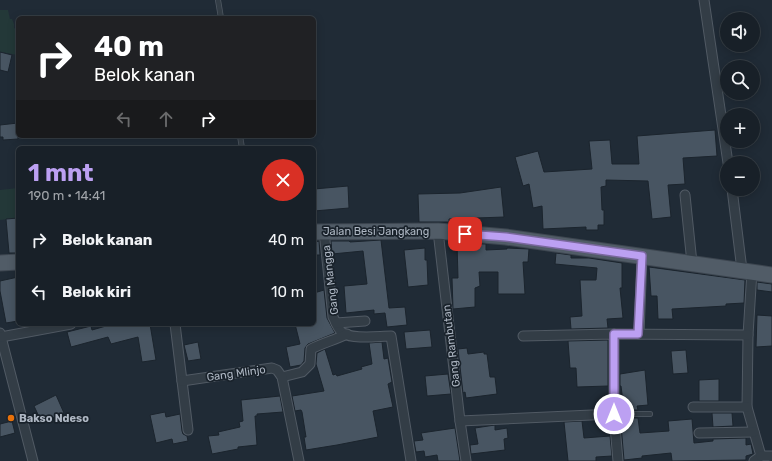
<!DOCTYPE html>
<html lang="id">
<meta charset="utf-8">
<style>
:root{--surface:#182028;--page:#252d34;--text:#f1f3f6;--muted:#9fa3a8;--line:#363e45;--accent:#bca0f2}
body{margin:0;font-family:Rubik,sans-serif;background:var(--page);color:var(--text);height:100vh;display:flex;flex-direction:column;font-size:15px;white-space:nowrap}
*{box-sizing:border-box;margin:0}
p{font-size:13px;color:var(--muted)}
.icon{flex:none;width:22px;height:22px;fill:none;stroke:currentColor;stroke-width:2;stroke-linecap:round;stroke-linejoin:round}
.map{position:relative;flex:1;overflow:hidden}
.drawer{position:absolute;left:16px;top:146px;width:300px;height:180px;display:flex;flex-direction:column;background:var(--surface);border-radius:6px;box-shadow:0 2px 10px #0003,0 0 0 1px var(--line)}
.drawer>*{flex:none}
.banner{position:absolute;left:16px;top:16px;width:300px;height:122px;border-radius:6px;box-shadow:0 2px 10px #0003,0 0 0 1px var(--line);background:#202124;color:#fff;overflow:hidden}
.tools{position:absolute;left:720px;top:12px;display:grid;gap:8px}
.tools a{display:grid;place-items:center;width:40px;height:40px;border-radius:50%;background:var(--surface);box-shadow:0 2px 10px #0003,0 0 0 1px var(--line);font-size:20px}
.pin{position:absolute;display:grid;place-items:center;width:34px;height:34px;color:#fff;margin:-17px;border-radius:8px;box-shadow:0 2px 6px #0006}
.me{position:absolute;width:44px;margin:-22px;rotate:0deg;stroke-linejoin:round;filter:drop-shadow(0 0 3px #0008)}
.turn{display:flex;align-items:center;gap:14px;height:84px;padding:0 12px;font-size:18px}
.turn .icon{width:52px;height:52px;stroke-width:2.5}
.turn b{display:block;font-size:28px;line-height:34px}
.lanes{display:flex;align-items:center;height:38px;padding:0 12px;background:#0003;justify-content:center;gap:20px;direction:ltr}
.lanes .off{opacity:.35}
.round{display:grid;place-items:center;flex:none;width:42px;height:42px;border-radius:21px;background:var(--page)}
.summary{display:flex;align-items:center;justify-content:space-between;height:68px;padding:0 12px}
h1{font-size:24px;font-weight:700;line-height:30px;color:var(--accent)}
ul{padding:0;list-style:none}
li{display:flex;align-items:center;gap:12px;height:52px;padding:0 12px}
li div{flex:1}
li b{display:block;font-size:15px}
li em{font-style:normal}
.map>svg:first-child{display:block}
</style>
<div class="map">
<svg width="772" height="461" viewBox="0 0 772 461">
<rect width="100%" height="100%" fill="#202b36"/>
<g fill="#233838">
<polygon points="0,10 8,10 10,19 12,19 14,24 14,28 18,30 18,55 0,52"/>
<polygon points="18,188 18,218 0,220 0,190"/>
</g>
<g fill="#485562" stroke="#1b242d">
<polygon points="0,52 12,55 8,72 0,70"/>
<polygon points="18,123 18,139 3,140 3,137 0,137 0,125"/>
<polygon points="715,130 717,156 683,158 685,184 668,185 671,217 652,219 648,181 606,180 606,186 601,187 602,210 604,210 604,225 598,225 598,230 586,230 586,227 543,229 542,206 533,208 529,184 523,186 515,157 538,151 544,172 592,169 589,141 610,140 612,164 639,164 637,136"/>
<polygon points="348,186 349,208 314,211 314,189"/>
<polygon points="501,187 504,217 449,219 449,222 419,222 418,194 460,193"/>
<polygon points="18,218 18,253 9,253 6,219"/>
<polygon points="381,240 389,308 405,307 407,325 387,327 385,313 374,314 374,310 346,313 344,286 367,284 363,251 332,254 331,241 349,241 350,242"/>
<polygon points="319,241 320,255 314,255 314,242"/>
<polygon points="457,243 486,244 486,250 507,249 507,248 529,249 528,262 523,262 525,294 498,294 498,272 479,272 480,286 475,288 475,307 453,309 452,278 458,278"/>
<polygon points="425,248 425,260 427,260 428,285 408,287 404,250"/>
<polygon points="556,253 571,255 571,258 589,258 622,263 622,288 620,288 623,318 607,319 608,328 571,329 570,317 582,316 580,280 596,280 597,268 555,264"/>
<polygon points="649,267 745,280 744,303 726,304 726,306 672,309 673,319 658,319 657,296 651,296"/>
<polygon points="18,277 18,321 6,323 0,291 0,281"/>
<polygon points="757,282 772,284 772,292 757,290"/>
<polygon points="324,290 327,318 335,333 308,344 305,348 304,361 301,365 290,367 286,347 300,344 295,324 314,324 314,293"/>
<polygon points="757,315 772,316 772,346 756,347"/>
<polygon points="113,324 150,324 156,360 142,362 138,337 111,344 108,337 71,347 67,332 91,326 92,330"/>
<polygon points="430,330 432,347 406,349 404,332"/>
<polygon points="608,340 608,386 577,387 576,368 570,368 568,341"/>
<polygon points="198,342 201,359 188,361 184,345"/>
<polygon points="382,342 384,359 388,358 392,382 388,384 393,407 373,411 378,437 337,445 306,450 304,437 306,437 302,412 301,410 295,411 292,396 324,391 316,364 317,353 325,349 333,375 336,374 337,376 362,369 361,367 372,364 369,343"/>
<polygon points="467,348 468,354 484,352 484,354 487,354 490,377 495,377 497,394 466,398 465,392 463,393 458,349"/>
<polygon points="686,350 688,373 673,374 671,351"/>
<polygon points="645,370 648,405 637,406 638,410 624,410 621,386 620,386 620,374"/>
<polygon points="448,374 451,394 427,396 425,376"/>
<polygon points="719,379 719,401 699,401 699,380"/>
<polygon points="56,395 64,413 42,423 34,406"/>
<polygon points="280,396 283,412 257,414 257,416 255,416 257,445 238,447 238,449 212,454 208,436 219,435 218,432 240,427 239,422 243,421 241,400"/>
<polygon points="165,412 166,417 180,414 182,431 183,434 187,436 188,441 173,444 172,439 156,443 150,415"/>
<polygon points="712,413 732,413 733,426 713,427"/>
<polygon points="624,418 638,418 640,433 669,431 668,421 692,419 694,443 713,441 713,439 746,438 746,445 751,444 753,454 746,456 746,460 672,461 671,453 642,456 642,458 624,460 621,425 625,424"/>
<polygon points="12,421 15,433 0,437 0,424"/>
<polygon points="582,421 584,438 610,436 612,456 596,457 596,461 568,461 564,422"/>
<polygon points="495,425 495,430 507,428 508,438 504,439 505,450 471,454 470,445 478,444 475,428"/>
<polygon points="455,428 460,461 438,461 437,455 425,457 424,451 416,452 414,441 423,440 421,433"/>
</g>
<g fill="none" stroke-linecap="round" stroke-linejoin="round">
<defs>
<g id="lane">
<polyline points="218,0 221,18"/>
<polyline points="240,136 242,148"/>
<polyline points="614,414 650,414"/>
</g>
<g id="street">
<polyline points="704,0 728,163"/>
<polyline points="732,189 742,270"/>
<polyline points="685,195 692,263"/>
<path d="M 324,231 L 333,317 C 336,322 338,330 343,333 C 354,340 379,336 391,336 L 411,461"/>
<polyline points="438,231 460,421 466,461"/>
<polyline points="752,271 748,335 747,407 761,456 754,461"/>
<polyline points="336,323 365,321"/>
<polyline points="175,324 188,430"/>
<polyline points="0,333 33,461"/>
<polyline points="614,334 614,414 618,461"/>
<polyline points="639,334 642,256"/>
<polyline points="523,336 614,334 748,335"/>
<polyline points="1,337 71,324"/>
<path d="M 282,377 L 302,372 L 310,364 L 311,349 C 322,343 335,340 347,334"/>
<polyline points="182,381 272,368 277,370 282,377 299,461"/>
<polyline points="693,407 747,407"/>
<polyline points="460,421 614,414"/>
<polyline points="699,433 754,432"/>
<polyline points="761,456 771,456 772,457"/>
</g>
<g id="primary">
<polyline points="314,232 438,231 506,237 772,275"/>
<polyline points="0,263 18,262"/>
</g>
</defs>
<use href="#lane" stroke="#515a64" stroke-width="6"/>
<use href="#street" stroke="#515a64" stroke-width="11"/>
<use href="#primary" stroke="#3d4650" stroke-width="17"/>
<use href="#lane" stroke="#333d46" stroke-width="4.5"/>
<use href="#street" stroke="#333d46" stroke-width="9"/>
<use href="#primary" stroke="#515c67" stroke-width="15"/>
</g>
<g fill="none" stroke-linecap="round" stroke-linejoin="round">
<defs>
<polyline id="route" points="465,234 506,237 642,256 638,334 614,334 614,414"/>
</defs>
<use href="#route" stroke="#7a689d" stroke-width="10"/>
<use href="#route" stroke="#bca0f2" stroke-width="7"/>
</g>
<circle fill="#e8710a" stroke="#19222b" stroke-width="1.5" cx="11" cy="418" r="4"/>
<g text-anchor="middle" stroke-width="3.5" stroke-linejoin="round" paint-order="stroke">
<g font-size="11" fill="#aeb7c3" stroke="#19222b">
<text x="376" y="235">Jalan Besi Jangkang</text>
<text transform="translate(330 280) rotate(-97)" y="4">Gang Mangga</text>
<text transform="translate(451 346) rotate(-97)" y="4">Gang Rambutan</text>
<text transform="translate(236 373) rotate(-8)" y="4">Gang Mlinjo</text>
</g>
<g font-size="11" font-weight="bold" fill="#aeb7c3" stroke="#19222b" text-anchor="start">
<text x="19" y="422">Bakso Ndeso</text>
</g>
</g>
</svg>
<div class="tools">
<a><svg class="icon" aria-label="sound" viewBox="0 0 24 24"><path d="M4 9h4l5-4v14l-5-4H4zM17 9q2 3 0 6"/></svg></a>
<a><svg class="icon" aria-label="search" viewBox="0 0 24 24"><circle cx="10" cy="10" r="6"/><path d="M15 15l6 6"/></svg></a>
<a>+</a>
<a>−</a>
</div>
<div class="pin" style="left:465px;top:234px;background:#d93025"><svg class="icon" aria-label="arrive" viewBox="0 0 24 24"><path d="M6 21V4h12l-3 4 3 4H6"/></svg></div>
<svg class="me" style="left:614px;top:414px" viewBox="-20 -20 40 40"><circle r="17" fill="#bca0f2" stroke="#fff" stroke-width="3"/><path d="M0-11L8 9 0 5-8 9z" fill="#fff"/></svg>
<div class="banner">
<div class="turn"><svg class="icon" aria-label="right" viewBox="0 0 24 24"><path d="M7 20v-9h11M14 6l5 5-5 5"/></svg><div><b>40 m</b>Belok kanan</div></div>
<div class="lanes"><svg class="icon off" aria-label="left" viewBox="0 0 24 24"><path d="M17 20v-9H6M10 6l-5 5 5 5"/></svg><svg class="icon off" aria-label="ahead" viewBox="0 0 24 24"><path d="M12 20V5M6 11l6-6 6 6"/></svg><svg class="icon" aria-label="right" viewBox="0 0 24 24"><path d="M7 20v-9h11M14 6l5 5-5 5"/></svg></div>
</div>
<section class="drawer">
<div class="summary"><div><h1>1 mnt</h1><p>190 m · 14:41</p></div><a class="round" style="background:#d93025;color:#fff"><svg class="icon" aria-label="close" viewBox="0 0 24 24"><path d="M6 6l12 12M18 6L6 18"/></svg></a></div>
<ul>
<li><svg class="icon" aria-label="right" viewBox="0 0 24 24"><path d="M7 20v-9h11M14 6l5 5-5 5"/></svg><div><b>Belok kanan</b></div><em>40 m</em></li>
<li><svg class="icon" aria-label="left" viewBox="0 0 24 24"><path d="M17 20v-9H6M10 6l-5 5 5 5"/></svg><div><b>Belok kiri</b></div><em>10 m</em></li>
</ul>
</section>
</div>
